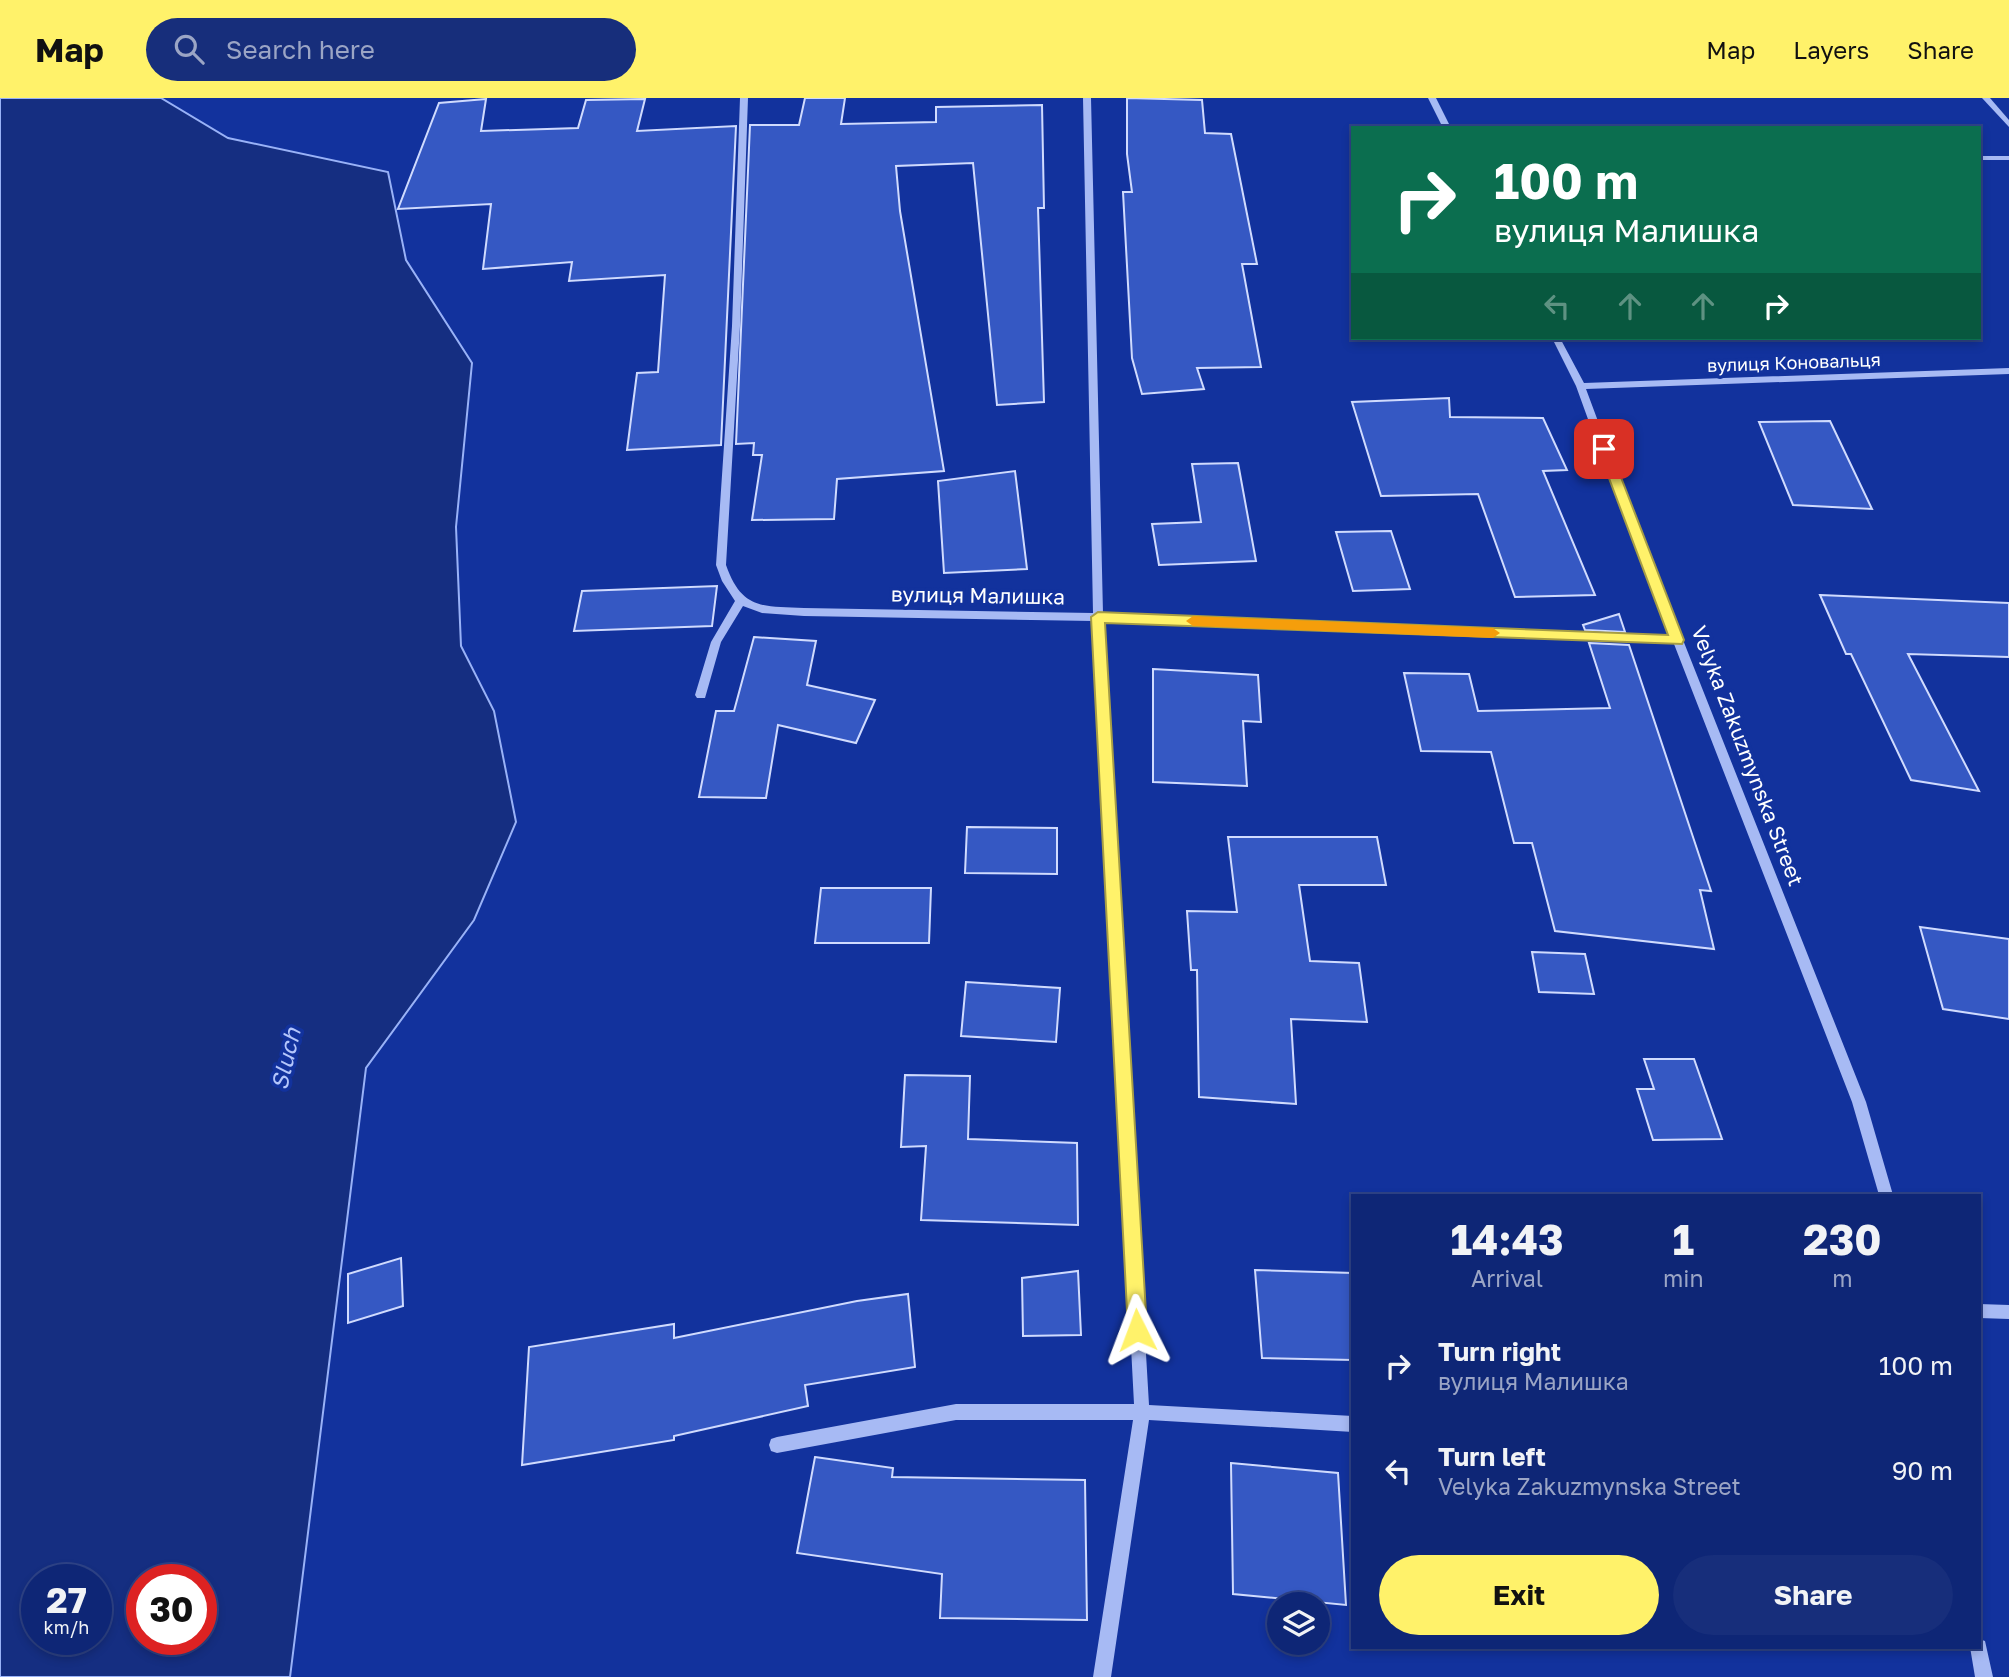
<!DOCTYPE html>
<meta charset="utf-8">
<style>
:root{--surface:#0e2676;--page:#172e7b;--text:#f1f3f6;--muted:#9ba5c5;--line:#2e4388;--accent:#fff26a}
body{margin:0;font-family:"Golos Text",sans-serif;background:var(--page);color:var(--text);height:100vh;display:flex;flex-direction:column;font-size:26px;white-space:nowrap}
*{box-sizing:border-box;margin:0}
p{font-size:23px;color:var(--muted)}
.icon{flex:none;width:38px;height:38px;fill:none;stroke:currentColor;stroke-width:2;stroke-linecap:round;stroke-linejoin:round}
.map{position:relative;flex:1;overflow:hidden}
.sheet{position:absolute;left:1351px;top:1096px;width:630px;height:455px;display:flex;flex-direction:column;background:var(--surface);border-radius:0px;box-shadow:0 4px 10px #0003,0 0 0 2px var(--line)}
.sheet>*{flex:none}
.hud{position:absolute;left:1351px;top:28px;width:630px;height:214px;border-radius:0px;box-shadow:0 4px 10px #0003,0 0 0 2px var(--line);background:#0b6e4f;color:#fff;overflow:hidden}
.controls{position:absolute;left:1267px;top:1494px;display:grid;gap:14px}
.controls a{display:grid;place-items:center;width:63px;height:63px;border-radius:50%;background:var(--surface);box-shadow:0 4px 10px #0003,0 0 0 2px var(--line);font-size:35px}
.speed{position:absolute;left:21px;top:1466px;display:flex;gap:14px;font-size:35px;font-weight:700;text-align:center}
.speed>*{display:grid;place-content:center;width:91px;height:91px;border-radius:50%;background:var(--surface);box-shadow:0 4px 10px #0003,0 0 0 2px var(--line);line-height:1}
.speed small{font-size:18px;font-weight:400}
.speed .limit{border:10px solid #d22;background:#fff;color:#111}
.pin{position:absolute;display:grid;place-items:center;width:60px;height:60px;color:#fff;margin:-30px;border-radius:14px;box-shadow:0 4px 10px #0006}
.me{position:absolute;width:77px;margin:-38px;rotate:357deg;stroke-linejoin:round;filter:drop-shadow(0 0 5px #0008)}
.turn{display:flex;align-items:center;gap:24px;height:147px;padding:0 28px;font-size:32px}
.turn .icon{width:91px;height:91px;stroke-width:2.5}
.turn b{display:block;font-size:49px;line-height:60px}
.lanes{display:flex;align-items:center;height:66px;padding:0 28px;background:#0003;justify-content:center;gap:35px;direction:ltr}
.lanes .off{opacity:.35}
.eta{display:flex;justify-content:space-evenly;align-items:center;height:119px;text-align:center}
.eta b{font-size:42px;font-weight:700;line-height:49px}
.primary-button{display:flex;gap:14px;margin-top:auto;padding:14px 28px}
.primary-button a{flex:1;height:80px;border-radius:42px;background:var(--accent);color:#111;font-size:28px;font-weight:700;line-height:80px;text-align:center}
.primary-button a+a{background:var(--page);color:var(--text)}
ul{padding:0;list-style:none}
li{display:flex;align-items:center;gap:21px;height:105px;padding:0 28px}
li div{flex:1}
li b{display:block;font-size:26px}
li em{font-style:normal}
header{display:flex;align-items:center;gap:42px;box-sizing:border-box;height:98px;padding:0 35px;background:var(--accent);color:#111}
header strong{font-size:33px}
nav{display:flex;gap:38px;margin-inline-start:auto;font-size:24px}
.search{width:490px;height:63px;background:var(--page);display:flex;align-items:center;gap:18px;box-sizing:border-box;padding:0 24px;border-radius:38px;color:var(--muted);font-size:26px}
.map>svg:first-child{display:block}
</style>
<header>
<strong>Map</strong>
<div class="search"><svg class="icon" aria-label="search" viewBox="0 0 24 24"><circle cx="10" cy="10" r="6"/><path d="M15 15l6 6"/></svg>Search here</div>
<nav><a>Map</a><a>Layers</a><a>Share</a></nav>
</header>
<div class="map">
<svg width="2009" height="1579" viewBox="0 0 2009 1579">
<rect width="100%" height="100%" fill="#12329d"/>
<path fill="#152e81" stroke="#99b2f7" stroke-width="2" fill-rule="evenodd" d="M 0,0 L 161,0 L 228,40 L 388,74 L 406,162 L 472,265 L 456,429 L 461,548 L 494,613 L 516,724 L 474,822 L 366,970 L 290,1579 L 0,1579 ZM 37,1482 L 96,1482 L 96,1542 L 37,1542 ZM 142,1482 L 201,1482 L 201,1542 L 142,1542 Z"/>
<g fill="#3558c3" stroke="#d0dbfe" stroke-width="2">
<polygon points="805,0 845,0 841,26 936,24 936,9 1042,7 1044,110 1038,110 1044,304 997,307 973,65 896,68 900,113 944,373 837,381 834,421 752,422 762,357 753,357 754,345 736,346 750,27 799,27"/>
<polygon points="1127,0 1202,2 1205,35 1231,36 1257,166 1242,166 1261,269 1197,270 1204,291 1142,296 1132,260 1123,94 1132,94 1127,56"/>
<polygon points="486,1 481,33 578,30 586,2 645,1 637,33 736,28 721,347 627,352 637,275 658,274 665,177 569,183 572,164 483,171 491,106 398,111 439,5"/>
<polygon points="1449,300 1450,319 1543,320 1567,372 1543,373 1595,497 1515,499 1478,396 1381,398 1352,304"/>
<polygon points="1830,323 1872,411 1793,407 1759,324"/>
<polygon points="1238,365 1256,463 1159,467 1152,426 1201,424 1192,366"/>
<polygon points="1015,373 1027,471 944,475 938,383"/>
<polygon points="1391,433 1410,491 1353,493 1336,434"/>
<polygon points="717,488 712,528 574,533 582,493"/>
<polygon points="1820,497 2009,505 2009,559 1908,556 1979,693 1911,682 1851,556 1846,556"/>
<polygon points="1619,516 1625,534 1585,532 1583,527"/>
<polygon points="754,539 816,543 807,587 875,602 856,645 778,627 766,700 699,699 716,613 734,613"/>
<polygon points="1589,545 1629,547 1711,793 1700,792 1714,851 1555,833 1532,745 1514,745 1491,654 1421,653 1404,575 1469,576 1478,613 1610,610"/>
<polygon points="1153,571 1258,577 1261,624 1243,623 1247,688 1153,684"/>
<polygon points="967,729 1057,730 1057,776 965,775"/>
<polygon points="1228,739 1377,739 1386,787 1299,787 1310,863 1359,865 1367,924 1291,921 1296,1006 1199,999 1197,872 1191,872 1187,813 1237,814"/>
<polygon points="821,790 931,790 929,845 815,845"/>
<polygon points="1920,829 2009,841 2009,921 1943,911"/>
<polygon points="1532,854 1585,856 1594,896 1539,894"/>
<polygon points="966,884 1060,890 1056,944 961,938"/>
<polygon points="1644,961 1694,961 1722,1041 1653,1042 1637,991 1654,991"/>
<polygon points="905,977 970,978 968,1041 1077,1045 1078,1127 921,1122 926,1048 901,1049"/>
<polygon points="401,1160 403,1208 348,1225 348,1176"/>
<polygon points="1255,1172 1353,1175 1353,1262 1262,1260"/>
<polygon points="1078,1173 1081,1237 1023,1238 1022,1180"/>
<polygon points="908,1196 915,1269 805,1287 808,1308 674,1338 674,1342 522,1367 529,1249 674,1226 674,1240 857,1203"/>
<polygon points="815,1359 893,1370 892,1379 1085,1382 1087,1522 940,1520 942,1476 797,1455"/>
<polygon points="1231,1365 1338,1375 1346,1507 1233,1496"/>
</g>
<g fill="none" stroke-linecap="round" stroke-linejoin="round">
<g fill="#a7baf4" fill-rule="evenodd">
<path d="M 740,0 L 748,0 L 740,228 L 726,467 C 742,512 762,508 804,510 L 1093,515 L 1083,0 L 1091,0 L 1103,515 L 1671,538 L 1614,393 L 1576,288 L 1552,240 L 1560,240 L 1584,285 L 2009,270 L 2009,276 L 1586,291 L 1624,393 L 1866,1004 L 1893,1097 L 1879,1097 L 1852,1004 L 1674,546 L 1103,523 L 1149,1307 L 1353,1318 L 1353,1334 L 1149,1322 L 1111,1579 L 1093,1579 L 1133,1322 L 956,1322 L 777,1355 L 771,1353 L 769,1347 L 771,1341 L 777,1339 L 956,1306 L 1134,1306 L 1093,523 L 804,518 L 762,515 L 743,508 L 721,544 L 705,600 L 697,600 L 695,597 L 711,544 L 735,503 L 722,483 L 716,467 L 732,228 Z"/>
<polygon points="1428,0 1436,0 1451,30 1443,30"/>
<polygon points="1982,0 1990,0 2009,22 2009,29"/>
<rect x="1979" y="58" width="30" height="4"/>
<polygon points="1979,1206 2009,1207 2009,1221 1979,1220"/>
<polygon points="1979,1541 1985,1543 1993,1579 1975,1579 1970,1549 1979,1549"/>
</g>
</g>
<polygon fill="#fff26a" stroke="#a69d45" stroke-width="2" points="1600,348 1610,351 1684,542 1682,546 1105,525 1147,1232 1144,1239 1137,1241 1130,1239 1128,1232 1091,519 1098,514 1668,537 1598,351"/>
<polygon fill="#f59e0b" points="1193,518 1493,530 1500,535 1493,540 1193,528 1186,523"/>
<g text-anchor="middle" stroke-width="7" stroke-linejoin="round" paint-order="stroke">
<g font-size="18" fill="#fff" stroke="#12329d">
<text transform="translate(1794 265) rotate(-2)" y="6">вулиця Коновальця</text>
</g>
<g font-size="21" fill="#fff" stroke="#12329d">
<text transform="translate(978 498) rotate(1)" y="7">вулиця Малишка</text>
<text transform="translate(1747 658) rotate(69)" y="7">Velyka Zakuzmynska Street</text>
</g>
<g font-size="23" font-style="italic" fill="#b4c6fb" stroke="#12329d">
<text transform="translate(286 961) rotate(-77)" y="8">Sluch</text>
</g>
</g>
</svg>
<div class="controls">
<a><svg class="icon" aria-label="layers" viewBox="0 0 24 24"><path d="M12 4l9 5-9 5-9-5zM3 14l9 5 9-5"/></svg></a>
</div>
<div class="speed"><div>27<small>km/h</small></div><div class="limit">30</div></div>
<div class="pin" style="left:1604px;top:351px;background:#d93025"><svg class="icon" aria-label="arrive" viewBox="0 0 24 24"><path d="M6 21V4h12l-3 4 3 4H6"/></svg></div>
<svg class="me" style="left:1137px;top:1232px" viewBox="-20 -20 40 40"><path d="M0-17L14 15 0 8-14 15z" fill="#fff26a" stroke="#fff" stroke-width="4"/></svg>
<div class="hud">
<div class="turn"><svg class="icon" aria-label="right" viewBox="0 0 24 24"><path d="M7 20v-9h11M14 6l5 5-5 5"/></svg><div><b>100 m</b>вулиця Малишка</div></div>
<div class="lanes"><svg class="icon off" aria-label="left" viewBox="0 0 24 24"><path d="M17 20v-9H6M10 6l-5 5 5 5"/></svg><svg class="icon off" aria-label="ahead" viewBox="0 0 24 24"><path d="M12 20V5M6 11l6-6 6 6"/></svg><svg class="icon off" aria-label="ahead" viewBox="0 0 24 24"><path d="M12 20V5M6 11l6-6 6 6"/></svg><svg class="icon" aria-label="right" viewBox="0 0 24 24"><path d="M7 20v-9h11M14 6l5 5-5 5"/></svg></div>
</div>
<section class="sheet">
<div class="eta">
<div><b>14:43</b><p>Arrival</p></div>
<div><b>1</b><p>min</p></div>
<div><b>230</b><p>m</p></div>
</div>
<ul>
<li><svg class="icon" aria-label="right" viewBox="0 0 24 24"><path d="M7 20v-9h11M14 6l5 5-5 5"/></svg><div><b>Turn right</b><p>вулиця Малишка</p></div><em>100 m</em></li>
<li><svg class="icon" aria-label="left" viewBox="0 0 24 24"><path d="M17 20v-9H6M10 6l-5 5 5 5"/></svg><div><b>Turn left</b><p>Velyka Zakuzmynska Street</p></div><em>90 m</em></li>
</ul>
<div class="primary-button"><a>Exit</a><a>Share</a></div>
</section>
</div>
